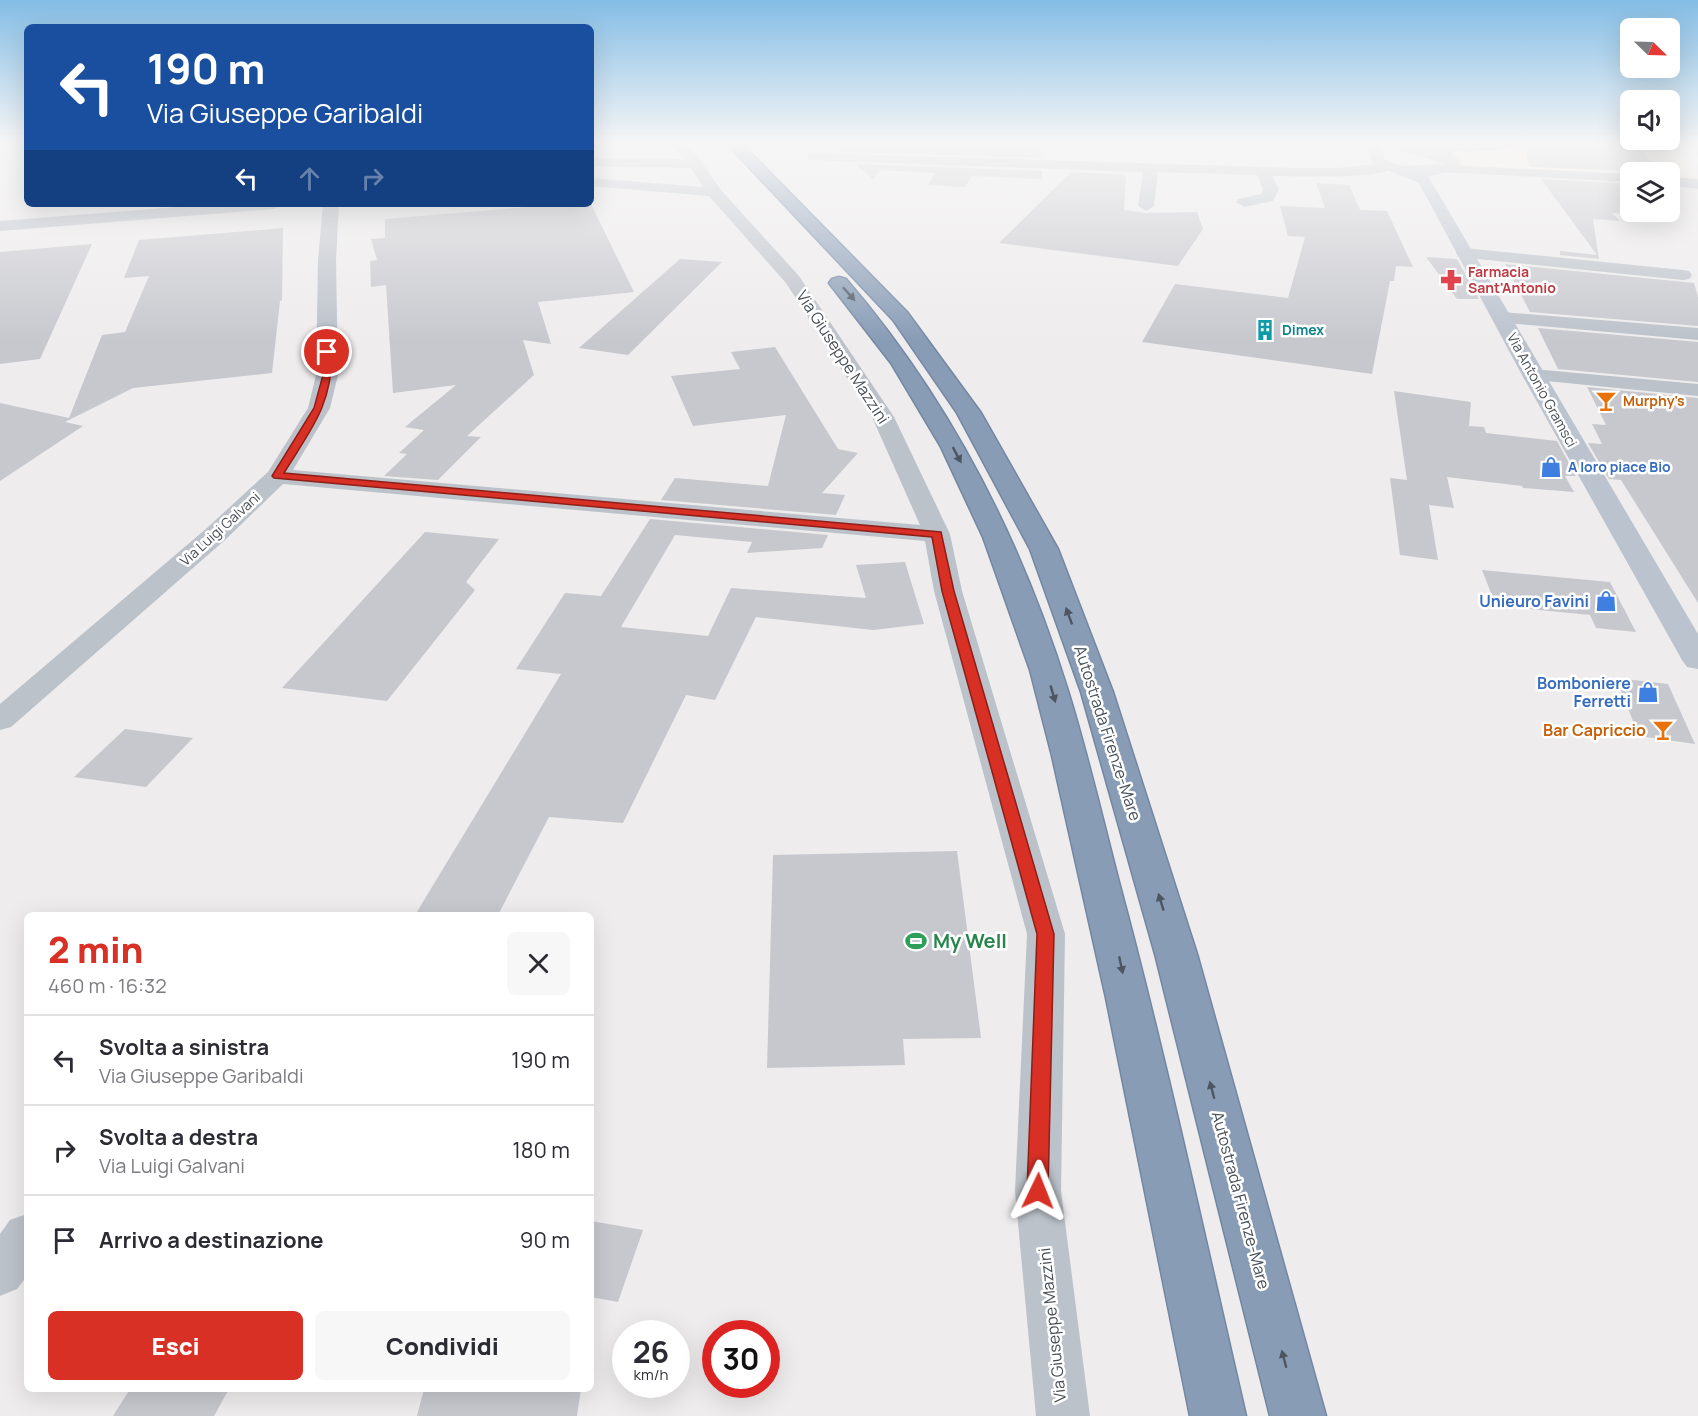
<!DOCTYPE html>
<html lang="it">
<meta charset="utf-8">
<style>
:root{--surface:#fff;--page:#f7f7f7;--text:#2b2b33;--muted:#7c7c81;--line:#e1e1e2;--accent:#d93025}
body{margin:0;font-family:Manrope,sans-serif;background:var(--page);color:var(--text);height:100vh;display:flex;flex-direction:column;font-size:22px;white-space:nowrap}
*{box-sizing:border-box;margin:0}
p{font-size:20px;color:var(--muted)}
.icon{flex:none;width:33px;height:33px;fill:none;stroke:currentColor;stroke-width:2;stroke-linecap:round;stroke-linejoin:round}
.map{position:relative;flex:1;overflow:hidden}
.details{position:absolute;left:24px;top:912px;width:570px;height:480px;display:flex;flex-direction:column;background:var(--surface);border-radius:9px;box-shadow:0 6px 24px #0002}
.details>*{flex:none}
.banner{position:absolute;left:24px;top:24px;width:570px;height:183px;border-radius:9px;box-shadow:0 6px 24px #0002;background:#1a4fa0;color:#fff;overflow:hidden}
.needle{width:39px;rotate:113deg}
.fabs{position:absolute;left:1620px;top:18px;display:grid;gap:12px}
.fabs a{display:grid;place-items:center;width:60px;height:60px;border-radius:9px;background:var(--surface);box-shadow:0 6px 24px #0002;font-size:30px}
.speed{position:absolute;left:612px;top:1320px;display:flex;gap:12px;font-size:30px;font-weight:700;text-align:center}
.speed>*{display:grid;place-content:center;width:78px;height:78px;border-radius:50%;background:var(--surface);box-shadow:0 6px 24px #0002;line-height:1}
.speed small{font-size:15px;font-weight:400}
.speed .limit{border:9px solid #d22;background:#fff;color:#111}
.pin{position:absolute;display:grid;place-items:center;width:51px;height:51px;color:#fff;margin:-26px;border:3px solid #fff;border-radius:50%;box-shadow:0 2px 6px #0007}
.me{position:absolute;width:66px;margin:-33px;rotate:2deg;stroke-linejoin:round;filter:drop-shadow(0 0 4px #0008)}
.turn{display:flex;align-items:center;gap:21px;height:126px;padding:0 24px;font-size:27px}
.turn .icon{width:78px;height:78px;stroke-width:2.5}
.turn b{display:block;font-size:42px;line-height:51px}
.lanes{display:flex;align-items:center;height:57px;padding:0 24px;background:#0003;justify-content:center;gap:30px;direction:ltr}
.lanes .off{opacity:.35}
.round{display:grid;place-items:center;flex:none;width:63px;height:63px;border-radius:9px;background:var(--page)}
.summary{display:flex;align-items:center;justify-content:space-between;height:102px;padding:0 24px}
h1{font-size:36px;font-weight:800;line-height:45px;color:var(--accent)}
.action{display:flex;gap:12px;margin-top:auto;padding:12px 24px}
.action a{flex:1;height:69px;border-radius:9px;background:var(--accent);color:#fff;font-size:24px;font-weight:800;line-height:69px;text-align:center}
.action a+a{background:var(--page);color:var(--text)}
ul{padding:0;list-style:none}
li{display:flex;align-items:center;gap:18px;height:90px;padding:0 24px;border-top:2px solid var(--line)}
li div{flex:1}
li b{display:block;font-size:22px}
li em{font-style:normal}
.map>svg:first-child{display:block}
</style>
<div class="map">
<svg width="1698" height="1416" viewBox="0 0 1698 1416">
<rect width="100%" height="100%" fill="#eeecec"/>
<polygon fill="#f9f4e6" points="1411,143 1669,143 1698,176 1698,180 1670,178 1670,172 1630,172 1630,176 1471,167"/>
<g fill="#c7c8ce">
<polygon points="830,143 1040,143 1041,158 840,152"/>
<polygon points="1527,143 1637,143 1656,172 1531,167 1527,161"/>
<polygon points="855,164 1042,171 1042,179 972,176 965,187 928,185 936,173 881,170 873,179"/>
<polygon points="1071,172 1126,175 1124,210 1145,213 1197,212 1203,229 1178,266 999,243"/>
<polygon points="1541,179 1630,184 1630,212 1644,212 1647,214 1612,213 1620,221 1593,219 1599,259 1560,255 1560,251 1597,255"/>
<polygon points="1316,183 1349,185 1360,210 1387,211 1413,267 1396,266 1394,281 1390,281 1372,374 1142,342 1175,284 1288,298 1305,237 1288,236 1280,206 1325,208"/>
<polygon points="564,204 591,204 634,292 538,302 551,344 523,340 534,375 467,436 481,437 438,480 384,476 407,454 399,453 424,430 405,427 456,385 393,393 386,285 371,287 370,261 377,260 371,239 385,238 385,219"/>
<polygon points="283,228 282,300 280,301 272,373 133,388 65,422 83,426 0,481 0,403 69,418 102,335 125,332 149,276 124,278 139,240"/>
<polygon points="92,244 40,359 0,364 0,252"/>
<polygon points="1426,257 1457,259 1479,299 1457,299"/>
<polygon points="680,259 722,262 628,355 579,348"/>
<polygon points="1505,264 1694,283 1698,297 1698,326 1530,312"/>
<polygon points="1538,328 1698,342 1698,382 1558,369"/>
<polygon points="775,347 838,449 858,453 822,493 845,495 836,515 661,500 675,478 768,486 786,415 693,426 671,376 740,369 731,352"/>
<polygon points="1587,387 1698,398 1698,603 1621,480 1609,479 1588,443 1602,444 1592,424 1606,425"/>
<polygon points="1394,391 1471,402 1469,426 1484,427 1486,433 1557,441 1576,476 1565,476 1574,492 1523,488 1522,486 1447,477 1454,508 1429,505 1438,560 1400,555 1390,478 1407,480"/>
<polygon points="650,519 828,535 822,548 747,553 752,542 675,535 621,627 708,636 731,588 866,598 856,565 905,562 924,624 873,630 756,617 715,700 686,695 623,823 549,817 498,915 415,915 561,674 516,669 565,593 601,596"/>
<polygon points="425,532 499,539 466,582 475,590 387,701 282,688"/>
<polygon points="1482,570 1610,582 1636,632 1596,628 1590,615 1509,607 1505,599 1493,598"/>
<polygon points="1616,678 1668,684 1695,744 1639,736"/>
<polygon points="125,729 193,738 146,787 74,777"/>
<polygon points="957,851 981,1038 903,1039 905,1065 767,1068 773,855"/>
<polygon points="591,1221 643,1230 618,1302 591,1297"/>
<polygon points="130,1389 229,1389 214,1416 113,1416"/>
<polygon points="424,1389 581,1389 577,1416 417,1416"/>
</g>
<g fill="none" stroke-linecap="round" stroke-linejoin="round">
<defs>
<g id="highway">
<polygon points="726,143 741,143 907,312 981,413 1058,549 1113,692 1197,954 1326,1416 1270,1416 1155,954 1081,692 1030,549 957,413 893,320"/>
<path d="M 839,277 L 846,279 C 949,399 1021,539 1068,691 C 1088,755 1103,821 1120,886 C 1167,1061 1205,1239 1246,1416 L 1190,1416 L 1106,998 L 1052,756 L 1030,670 L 983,537 L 941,447 L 891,363 L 829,283 L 832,279 Z"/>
</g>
</defs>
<use href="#highway" stroke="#7487a2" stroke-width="3"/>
<g fill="#bcc2ca" fill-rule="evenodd">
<polygon points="670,143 685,143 701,161 720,189 799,276 894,417 950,534 962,591 1065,934 1061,1191 1090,1416 1036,1416 1015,1191 1027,934 934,591 925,541 283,484 225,540 11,727 0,730 0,704 207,528 268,472 308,408 316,375 318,260 323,204 339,204 336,260 338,375 330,408 293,470 920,525 872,417 786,283 709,196 591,186 591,178 703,187 691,168 591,166 591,158 684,159"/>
<path d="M 1442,143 L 1517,143 C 1506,153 1467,151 1451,151 L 1454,159 L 1447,163 L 1440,159 L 1436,147 Z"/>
<path d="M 814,153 L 1297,168 L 1338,168 L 1388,163 L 1395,167 C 1383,180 1293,176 1272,176 L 1279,189 L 1273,201 L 1244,207 L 1236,202 L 1238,199 L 1261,194 L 1263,189 L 1257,175 L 1158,172 L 1154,206 L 1146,211 L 1138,206 L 1143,172 L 809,160 L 807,157 L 809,154 Z"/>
<polygon points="1447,165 1630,174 1630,182 1442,172 1440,169"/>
<polygon points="1670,177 1698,179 1698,189 1670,185"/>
<polygon points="215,204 282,204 274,209 0,231 0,221"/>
<polygon points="1465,248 1683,270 1689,271 1692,275 1689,279 1683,280 1459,257 1456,253 1459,249"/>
<polygon points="1502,312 1698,328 1698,340 1495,322 1492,318 1495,314"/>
<polygon points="1533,369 1698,384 1698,396 1526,379 1522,375 1526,371"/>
<polygon points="27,1214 27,1276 17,1289 0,1296 0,1234 10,1220"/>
</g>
<path fill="#bbc3ce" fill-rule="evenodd" d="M 1362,143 L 1377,143 L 1383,150 L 1384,159 L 1403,166 L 1445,164 L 1386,146 L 1384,143 C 1402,143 1447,147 1460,161 L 1461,167 L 1458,170 L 1428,176 L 1698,634 L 1698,669 L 1687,667 L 1682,660 L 1522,375 L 1419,183 L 1372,164 L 1369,151 Z"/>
<use href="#highway" fill="#889cb6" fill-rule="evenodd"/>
</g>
<defs><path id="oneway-solid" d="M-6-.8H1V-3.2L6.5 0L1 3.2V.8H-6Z" transform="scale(1.5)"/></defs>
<g fill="#4d5660">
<use href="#oneway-solid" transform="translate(849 294) rotate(48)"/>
<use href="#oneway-solid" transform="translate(957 455) rotate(62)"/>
<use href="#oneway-solid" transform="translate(1069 616) rotate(-110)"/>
<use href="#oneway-solid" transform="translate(1053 694) rotate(74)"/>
<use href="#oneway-solid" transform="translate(1161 902) rotate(-107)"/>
<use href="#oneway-solid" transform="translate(1121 965) rotate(78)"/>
<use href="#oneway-solid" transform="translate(1212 1090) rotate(-105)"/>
<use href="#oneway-solid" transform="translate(1284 1359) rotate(-105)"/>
</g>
<linearGradient id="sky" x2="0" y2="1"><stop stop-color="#84bde5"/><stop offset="0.42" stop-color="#f7f6f6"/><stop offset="1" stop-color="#f7f6f6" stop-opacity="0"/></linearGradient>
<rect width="1698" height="341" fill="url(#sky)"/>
<path fill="#d93025" stroke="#8d1f18" stroke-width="1.5" d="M 327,349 L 332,352 C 332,406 311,429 284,473 L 941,532 L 954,591 L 1054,934 L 1048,1191 L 1045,1197 L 1038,1200 L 1030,1197 L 1027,1191 L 1037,934 L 942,591 L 932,537 L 274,478 L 272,476 L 314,408 L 323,375 L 323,352 Z"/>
<defs>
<symbol id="pharmacy-bare" viewBox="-9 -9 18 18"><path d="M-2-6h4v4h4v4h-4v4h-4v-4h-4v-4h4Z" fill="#e0444e" stroke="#fff" stroke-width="2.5" paint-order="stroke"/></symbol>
<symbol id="building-bare" viewBox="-9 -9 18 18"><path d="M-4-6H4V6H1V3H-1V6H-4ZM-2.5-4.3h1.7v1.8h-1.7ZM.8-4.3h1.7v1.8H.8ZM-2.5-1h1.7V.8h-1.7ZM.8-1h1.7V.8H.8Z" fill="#0f9aa8" stroke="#fff" stroke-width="2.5" paint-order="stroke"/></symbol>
<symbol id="bar-bare" viewBox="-9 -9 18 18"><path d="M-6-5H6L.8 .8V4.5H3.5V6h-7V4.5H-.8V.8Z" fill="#e8710a" stroke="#fff" stroke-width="2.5" paint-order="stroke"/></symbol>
<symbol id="shop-bare" viewBox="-9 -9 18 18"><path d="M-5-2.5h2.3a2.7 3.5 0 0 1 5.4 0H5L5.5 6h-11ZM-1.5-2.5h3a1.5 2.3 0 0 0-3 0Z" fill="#3f7fe0" stroke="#fff" stroke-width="2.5" paint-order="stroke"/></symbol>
<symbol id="stadium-bare" viewBox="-9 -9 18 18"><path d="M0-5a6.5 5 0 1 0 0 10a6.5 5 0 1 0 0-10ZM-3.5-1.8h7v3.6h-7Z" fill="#2e9e5b" stroke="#fff" stroke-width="2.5" paint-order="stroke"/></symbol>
</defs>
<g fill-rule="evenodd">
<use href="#pharmacy-bare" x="1436" y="265" width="30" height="30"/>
<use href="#building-bare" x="1250" y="315" width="30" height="30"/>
<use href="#bar-bare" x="1591" y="386" width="30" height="30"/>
<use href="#shop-bare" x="1536" y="452" width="30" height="30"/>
<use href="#shop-bare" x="1591" y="586" width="30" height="30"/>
<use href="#shop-bare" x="1633" y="677" width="30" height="30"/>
<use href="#bar-bare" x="1648" y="715" width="30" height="30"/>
<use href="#stadium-bare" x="901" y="926" width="30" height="30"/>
</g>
<g text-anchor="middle" stroke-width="5" stroke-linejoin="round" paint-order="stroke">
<g font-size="14" font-weight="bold" fill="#be3a42" stroke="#fff" text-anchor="start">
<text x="1468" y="277">Farmacia<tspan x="1468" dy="16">Sant'Antonio</tspan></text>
</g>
<g font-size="14" font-weight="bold" fill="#0d838f" stroke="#fff" text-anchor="start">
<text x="1282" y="335">Dimex</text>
</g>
<g font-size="14" fill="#464e57" stroke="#fff">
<text transform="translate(1542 390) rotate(61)" y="5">Via Antonio Gramsci</text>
<text transform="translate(220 529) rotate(-42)" y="5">Via Luigi Galvani</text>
</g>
<g font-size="14" font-weight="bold" fill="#c56008" stroke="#fff" text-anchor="start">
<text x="1623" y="406">Murphy's</text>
</g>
<g font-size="14" font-weight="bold" fill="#366cbe" stroke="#fff" text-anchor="start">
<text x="1568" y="472">A loro piace Bio</text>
</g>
<g font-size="16" fill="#464e57" stroke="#fff">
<text transform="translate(843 357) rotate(57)" y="6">Via Giuseppe Mazzini</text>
<text transform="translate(1108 733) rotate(72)" y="6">Autostrada Firenze-Mare</text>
<text transform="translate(1241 1200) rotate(75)" y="6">Autostrada Firenze-Mare</text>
<text transform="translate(1052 1325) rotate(-96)" y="6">Via Giuseppe Mazzini</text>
</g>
<g font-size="16" font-weight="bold" fill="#366cbe" stroke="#fff" text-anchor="end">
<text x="1589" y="607">Unieuro Favini</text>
<text x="1631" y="689">Bomboniere<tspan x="1631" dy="18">Ferretti</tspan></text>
</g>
<g font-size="16" font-weight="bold" fill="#c56008" stroke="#fff" text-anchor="end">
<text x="1646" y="736">Bar Capriccio</text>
</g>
<g font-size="20" font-weight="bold" fill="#27864d" stroke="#fff" text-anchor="start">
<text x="933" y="948">My Well</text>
</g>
</g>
</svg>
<div class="fabs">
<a><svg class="needle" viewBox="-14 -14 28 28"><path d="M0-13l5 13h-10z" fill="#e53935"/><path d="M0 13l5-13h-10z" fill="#7c7c81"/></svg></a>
<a><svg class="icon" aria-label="sound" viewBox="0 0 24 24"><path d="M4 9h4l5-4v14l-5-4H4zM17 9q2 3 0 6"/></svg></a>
<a><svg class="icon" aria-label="layers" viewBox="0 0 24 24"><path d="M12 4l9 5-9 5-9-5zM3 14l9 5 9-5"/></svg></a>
</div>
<div class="speed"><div>26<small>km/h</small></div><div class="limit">30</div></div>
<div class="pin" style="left:327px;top:352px;background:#d93025"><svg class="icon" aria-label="arrive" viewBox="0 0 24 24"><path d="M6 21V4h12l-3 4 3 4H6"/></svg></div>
<svg class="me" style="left:1038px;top:1191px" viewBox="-20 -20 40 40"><path d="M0-17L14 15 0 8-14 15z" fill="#d93025" stroke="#fff" stroke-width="4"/></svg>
<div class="banner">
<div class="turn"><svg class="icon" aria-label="left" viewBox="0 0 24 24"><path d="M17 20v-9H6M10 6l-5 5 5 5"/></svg><div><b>190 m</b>Via Giuseppe Garibaldi</div></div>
<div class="lanes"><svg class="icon" aria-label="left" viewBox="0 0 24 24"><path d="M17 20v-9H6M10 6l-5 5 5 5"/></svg><svg class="icon off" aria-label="ahead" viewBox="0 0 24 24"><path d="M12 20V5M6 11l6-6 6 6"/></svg><svg class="icon off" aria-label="right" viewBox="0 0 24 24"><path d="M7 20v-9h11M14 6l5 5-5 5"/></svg></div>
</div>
<section class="details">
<div class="summary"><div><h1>2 min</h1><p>460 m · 16:32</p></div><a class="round"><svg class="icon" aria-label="close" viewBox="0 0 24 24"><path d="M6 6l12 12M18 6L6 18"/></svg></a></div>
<ul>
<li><svg class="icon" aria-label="left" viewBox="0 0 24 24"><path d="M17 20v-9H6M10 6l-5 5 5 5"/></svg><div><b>Svolta a sinistra</b><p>Via Giuseppe Garibaldi</p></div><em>190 m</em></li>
<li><svg class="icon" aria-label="right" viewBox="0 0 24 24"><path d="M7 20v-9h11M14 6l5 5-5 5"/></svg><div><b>Svolta a destra</b><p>Via Luigi Galvani</p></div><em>180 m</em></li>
<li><svg class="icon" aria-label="arrive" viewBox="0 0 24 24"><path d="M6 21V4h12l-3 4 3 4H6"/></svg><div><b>Arrivo a destinazione</b></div><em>90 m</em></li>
</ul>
<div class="action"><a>Esci</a><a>Condividi</a></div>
</section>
</div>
